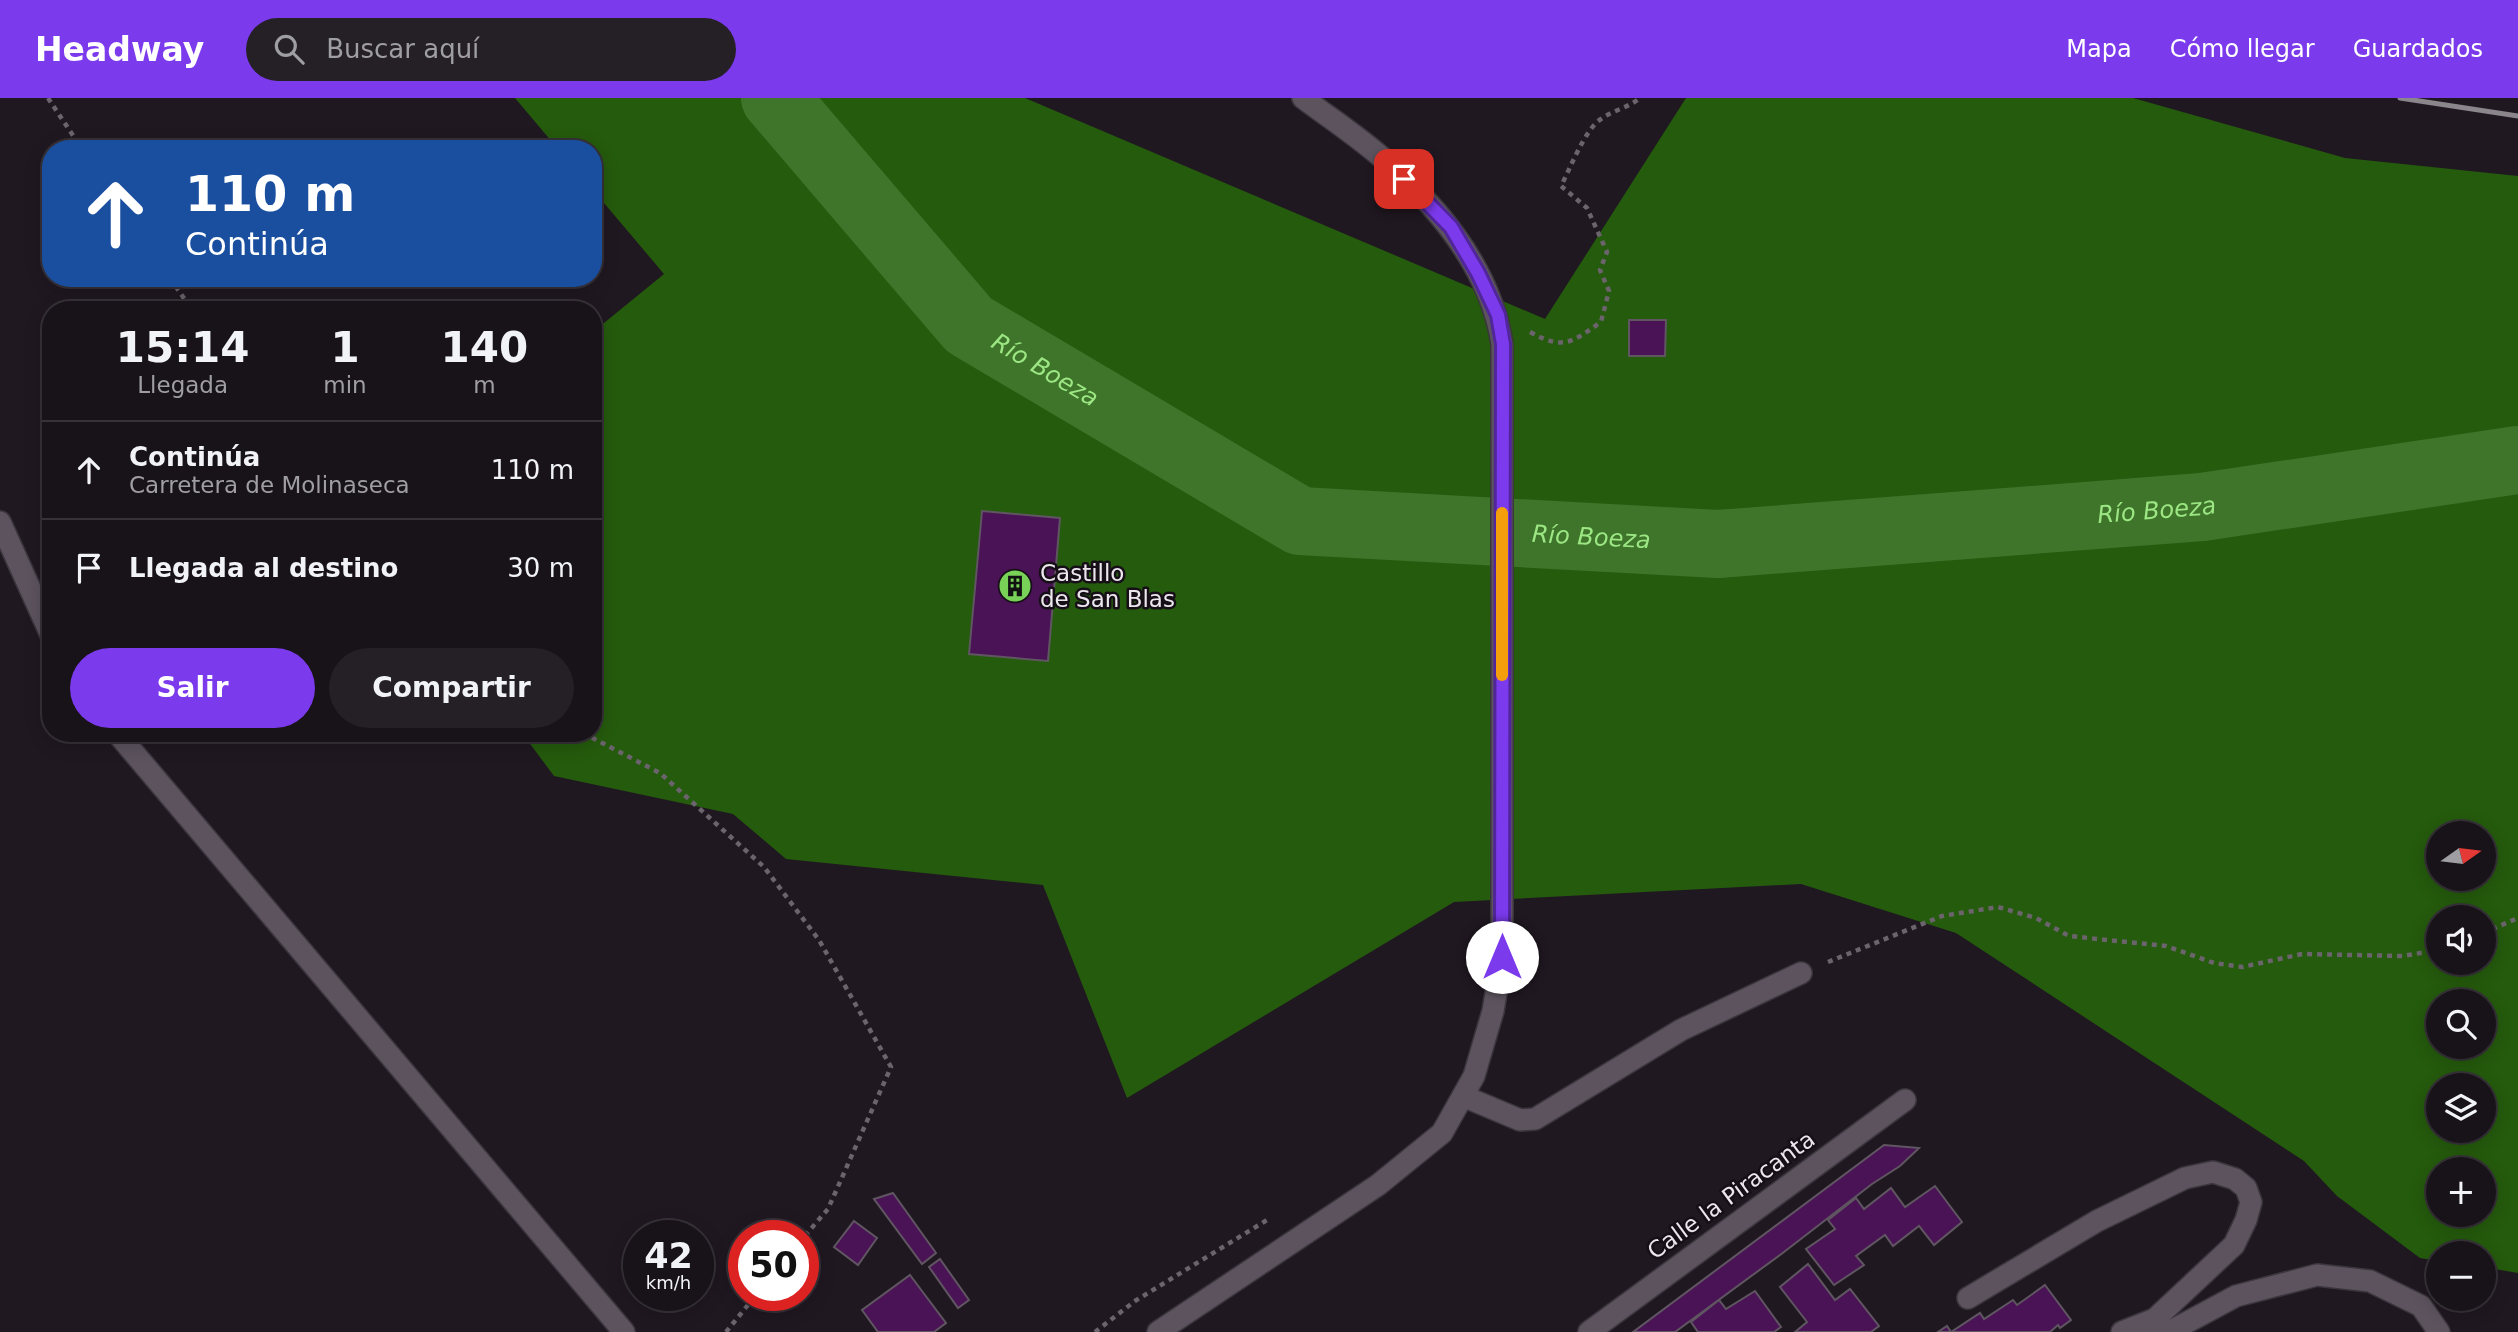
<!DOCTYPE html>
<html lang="es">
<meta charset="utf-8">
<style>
:root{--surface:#181219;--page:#252026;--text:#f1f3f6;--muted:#9f9ea2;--line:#363238;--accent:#7c3aed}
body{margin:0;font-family:"DejaVu Sans",sans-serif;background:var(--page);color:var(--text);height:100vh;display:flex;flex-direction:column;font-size:26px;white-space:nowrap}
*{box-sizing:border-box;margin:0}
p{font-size:23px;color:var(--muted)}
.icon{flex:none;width:38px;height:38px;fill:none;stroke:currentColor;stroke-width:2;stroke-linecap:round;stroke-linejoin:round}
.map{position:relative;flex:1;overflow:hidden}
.panel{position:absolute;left:42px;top:203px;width:560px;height:441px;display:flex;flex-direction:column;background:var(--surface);border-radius:28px;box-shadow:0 4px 18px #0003,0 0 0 2px var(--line)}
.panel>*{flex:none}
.guide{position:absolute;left:42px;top:42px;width:560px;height:147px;border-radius:28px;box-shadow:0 4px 18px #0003,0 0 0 2px var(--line);background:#1a4fa0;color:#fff;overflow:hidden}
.needle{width:46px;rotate:76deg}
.fabs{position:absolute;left:2426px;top:723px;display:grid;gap:14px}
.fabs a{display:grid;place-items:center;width:70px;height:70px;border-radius:50%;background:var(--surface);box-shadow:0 4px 18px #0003,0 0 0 2px var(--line);font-size:35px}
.speed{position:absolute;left:623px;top:1122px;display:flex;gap:14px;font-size:35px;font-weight:700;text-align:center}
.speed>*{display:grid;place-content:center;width:91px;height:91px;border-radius:50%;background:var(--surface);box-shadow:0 4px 18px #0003,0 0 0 2px var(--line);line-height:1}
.speed small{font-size:18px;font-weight:400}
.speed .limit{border:10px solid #d22;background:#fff;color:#111}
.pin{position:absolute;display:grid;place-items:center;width:60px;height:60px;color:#fff;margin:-30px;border-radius:14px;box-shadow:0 4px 10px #0006}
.me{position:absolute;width:77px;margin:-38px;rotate:0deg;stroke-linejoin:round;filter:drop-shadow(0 0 5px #0008)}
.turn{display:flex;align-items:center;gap:24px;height:147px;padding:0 28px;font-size:32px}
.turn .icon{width:91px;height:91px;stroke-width:2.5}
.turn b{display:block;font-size:49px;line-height:60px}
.eta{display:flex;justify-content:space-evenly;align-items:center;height:119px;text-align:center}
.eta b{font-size:42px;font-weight:600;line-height:49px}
.cta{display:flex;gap:14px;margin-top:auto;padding:14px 28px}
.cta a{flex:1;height:80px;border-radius:42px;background:var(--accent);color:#fff;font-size:28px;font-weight:600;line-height:80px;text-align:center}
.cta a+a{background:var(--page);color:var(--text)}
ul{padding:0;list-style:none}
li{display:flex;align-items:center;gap:21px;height:98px;padding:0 28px;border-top:2px solid var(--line)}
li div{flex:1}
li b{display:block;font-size:26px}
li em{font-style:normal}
header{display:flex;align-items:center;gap:42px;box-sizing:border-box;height:98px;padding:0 35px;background:var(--accent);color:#fff}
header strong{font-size:33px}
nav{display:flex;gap:38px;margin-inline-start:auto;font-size:24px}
.search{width:490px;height:63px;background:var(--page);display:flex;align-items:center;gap:18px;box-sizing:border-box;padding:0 24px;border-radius:38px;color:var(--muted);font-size:26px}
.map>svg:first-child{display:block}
</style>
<header>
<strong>Headway</strong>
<div class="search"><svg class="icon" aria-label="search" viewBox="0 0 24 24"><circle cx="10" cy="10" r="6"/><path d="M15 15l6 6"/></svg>Buscar aquí</div>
<nav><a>Mapa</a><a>Cómo llegar</a><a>Guardados</a></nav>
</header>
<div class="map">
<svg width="2518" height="1234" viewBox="0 0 2518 1234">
<rect width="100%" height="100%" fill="#201821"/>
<path fill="#255b0d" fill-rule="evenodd" d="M 515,0 L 1025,0 L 1545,221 L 1686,0 L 2133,0 L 2345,60 L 2518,78 L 2518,1175 L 2483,1169 L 2483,1155 L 2438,1155 L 2438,1163 L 2420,1160 L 2337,1098 L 2304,1063 L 1956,835 L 1801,786 L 1454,804 L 1127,1000 L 1043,787 L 786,761 L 733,716 L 554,678 L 522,635 L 593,635 L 593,234 L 664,176 L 593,92 L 593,51 L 558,51 ZM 2438,735 L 2483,735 L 2483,780 L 2438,780 ZM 2438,819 L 2483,819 L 2483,864 L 2438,864 ZM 2438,903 L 2483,903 L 2483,948 L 2438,948 ZM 2438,987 L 2483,987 L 2483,1032 L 2438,1032 ZM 2438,1071 L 2483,1071 L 2483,1116 L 2438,1116 Z"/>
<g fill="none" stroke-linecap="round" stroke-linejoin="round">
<path stroke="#3f752b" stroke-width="68" id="s1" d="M 775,0 L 969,227 L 1300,423 L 1718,446 L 2202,409 L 2518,362"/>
</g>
<g fill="#4a1356" stroke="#5f5661" stroke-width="2">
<polygon points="1629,222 1666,222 1665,258 1629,258"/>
<polygon points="982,413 1060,420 1048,563 969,556"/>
<polygon points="1884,1047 1919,1050 1900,1068 1872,1086 1784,1154 1675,1234 1633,1234"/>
<polygon points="1935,1088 1962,1124 1934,1147 1919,1128 1893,1148 1885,1137 1856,1158 1864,1167 1834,1187 1806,1151 1835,1131 1828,1122 1856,1100 1864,1111 1891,1090 1905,1109"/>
<polygon points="893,1095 936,1155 922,1166 874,1101"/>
<polygon points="854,1123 877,1140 858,1167 834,1149"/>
<polygon points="940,1161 969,1202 958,1210 929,1169"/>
<polygon points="1808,1166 1835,1202 1850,1191 1879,1228 1871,1234 1795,1234 1807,1224 1780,1189"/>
<polygon points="910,1177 946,1225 934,1234 878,1234 862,1212"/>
<polygon points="2045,1187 2071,1222 2060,1230 2058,1227 2050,1234 1938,1234 1947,1228 1951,1234 1980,1215 1984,1221 2013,1202 2017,1207"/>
<polygon points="1755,1193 1781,1229 1774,1234 1698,1234 1691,1224 1719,1202 1726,1211"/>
</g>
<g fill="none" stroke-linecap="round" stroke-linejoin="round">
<defs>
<g id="lane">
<polyline points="0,424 51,537"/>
<polyline points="117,635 624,1234"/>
<polyline points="1463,998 1520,1022 1535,1021 1681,932 1801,875"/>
<polyline points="1968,1200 2097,1123 2185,1080 2213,1074 2235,1081 2246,1090 2251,1104 2246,1122 2234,1147 2155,1221"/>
<polyline points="1589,1234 1905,1002"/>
<polyline points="2122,1234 2155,1221 2159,1232"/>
</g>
<polyline id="street" points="2169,1234 2236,1198 2317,1177 2370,1183 2421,1208 2439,1234"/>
<path id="secondary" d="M 1158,1234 L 1378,1087 L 1442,1035 L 1474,978 L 1493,913 L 1502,859 L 1502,246 C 1491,173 1441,112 1388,65 C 1362,41 1331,21 1303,0"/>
</defs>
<use href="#lane" stroke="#3b363d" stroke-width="24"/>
<use href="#street" stroke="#3b363d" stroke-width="24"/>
<use href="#secondary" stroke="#3b363d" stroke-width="24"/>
<g stroke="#6b646c" stroke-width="4.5" stroke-dasharray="5 5" stroke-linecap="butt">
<polyline points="48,0 82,51"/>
<polyline points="170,180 192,212"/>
<path d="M 1530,234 C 1564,253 1572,244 1601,224 L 1609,193 L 1600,172 L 1607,154 L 1587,110 L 1561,88 C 1570,71 1585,31 1601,21 C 1613,12 1628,10 1640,0"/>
<polyline points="583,635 660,675 764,769 819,842 891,969 828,1111 803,1140"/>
<polyline points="2483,835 2518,820"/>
<polyline points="1828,864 1942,818 1998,809 2036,820 2069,838 2166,848 2214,865 2242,869 2302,856 2403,858 2438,852"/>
<polyline points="726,1234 756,1197"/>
<polyline points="1095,1234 1135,1203 1267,1122"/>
</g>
<use href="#lane" stroke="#5c535e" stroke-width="21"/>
<use href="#street" stroke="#5c535e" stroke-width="21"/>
<use href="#secondary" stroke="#5c535e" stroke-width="21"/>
<polyline stroke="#8b858c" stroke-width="5" points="2400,0 2518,18"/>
</g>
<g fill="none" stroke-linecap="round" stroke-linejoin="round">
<defs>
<polyline id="route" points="1404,81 1451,129 1478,175 1498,217 1503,246 1502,859"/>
</defs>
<use href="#route" stroke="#51269a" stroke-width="18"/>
<use href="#route" stroke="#7c3aed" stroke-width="12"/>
<polyline stroke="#f59e0b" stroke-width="12" points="1502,415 1502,577"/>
</g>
<defs>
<symbol id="building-disc" viewBox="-11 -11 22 22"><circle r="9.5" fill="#78d258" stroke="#160f18"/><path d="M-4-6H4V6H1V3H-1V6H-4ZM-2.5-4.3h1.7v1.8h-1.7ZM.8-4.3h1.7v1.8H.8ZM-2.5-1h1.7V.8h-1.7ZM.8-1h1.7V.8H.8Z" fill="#111"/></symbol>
</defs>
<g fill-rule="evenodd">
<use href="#building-disc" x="996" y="469" width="38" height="38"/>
</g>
<g text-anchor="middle" stroke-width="5" stroke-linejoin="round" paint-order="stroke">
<g font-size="23" fill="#ece7ed" stroke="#160f18" text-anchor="start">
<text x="1040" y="483">Castillo<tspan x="1040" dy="26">de San Blas</tspan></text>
</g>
<g font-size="23" fill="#ece7ed" stroke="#160f18">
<text transform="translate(1731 1097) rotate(-36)" y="8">Calle la Piracanta</text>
</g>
<g font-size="24" font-style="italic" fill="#9ce784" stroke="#160f18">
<text dy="8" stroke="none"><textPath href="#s1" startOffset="387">Río Boeza</textPath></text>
<text dy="8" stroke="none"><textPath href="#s1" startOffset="1542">Río Boeza</textPath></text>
<text dy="8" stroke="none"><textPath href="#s1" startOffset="975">Río Boeza</textPath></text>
</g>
</g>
</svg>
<div class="fabs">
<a><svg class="needle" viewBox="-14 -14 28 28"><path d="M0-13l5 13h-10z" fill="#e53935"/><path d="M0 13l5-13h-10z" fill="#9f9ea2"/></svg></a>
<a><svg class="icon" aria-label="sound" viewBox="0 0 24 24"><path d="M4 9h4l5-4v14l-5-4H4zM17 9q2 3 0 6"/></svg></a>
<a><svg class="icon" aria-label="search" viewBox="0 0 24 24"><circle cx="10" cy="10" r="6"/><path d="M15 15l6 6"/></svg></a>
<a><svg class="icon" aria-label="layers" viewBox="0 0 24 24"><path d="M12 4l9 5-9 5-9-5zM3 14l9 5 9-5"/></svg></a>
<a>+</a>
<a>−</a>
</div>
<div class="speed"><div>42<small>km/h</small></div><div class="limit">50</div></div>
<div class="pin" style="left:1404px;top:81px;background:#d93025"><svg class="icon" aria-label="arrive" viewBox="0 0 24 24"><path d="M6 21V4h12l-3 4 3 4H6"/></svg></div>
<svg class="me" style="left:1502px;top:859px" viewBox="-20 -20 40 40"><circle r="19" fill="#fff"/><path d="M0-13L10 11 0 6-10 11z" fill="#7c3aed"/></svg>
<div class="guide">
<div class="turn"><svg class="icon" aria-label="ahead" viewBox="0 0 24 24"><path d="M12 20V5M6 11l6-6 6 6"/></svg><div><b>110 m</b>Continúa</div></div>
</div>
<section class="panel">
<div class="eta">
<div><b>15:14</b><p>Llegada</p></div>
<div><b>1</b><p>min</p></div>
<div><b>140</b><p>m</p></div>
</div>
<ul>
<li><svg class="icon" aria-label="ahead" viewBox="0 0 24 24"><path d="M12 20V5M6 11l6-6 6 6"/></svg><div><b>Continúa</b><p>Carretera de Molinaseca</p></div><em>110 m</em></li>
<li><svg class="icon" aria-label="arrive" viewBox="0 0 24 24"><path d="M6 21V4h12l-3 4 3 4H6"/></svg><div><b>Llegada al destino</b></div><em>30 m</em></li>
</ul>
<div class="cta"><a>Salir</a><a>Compartir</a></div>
</section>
</div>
